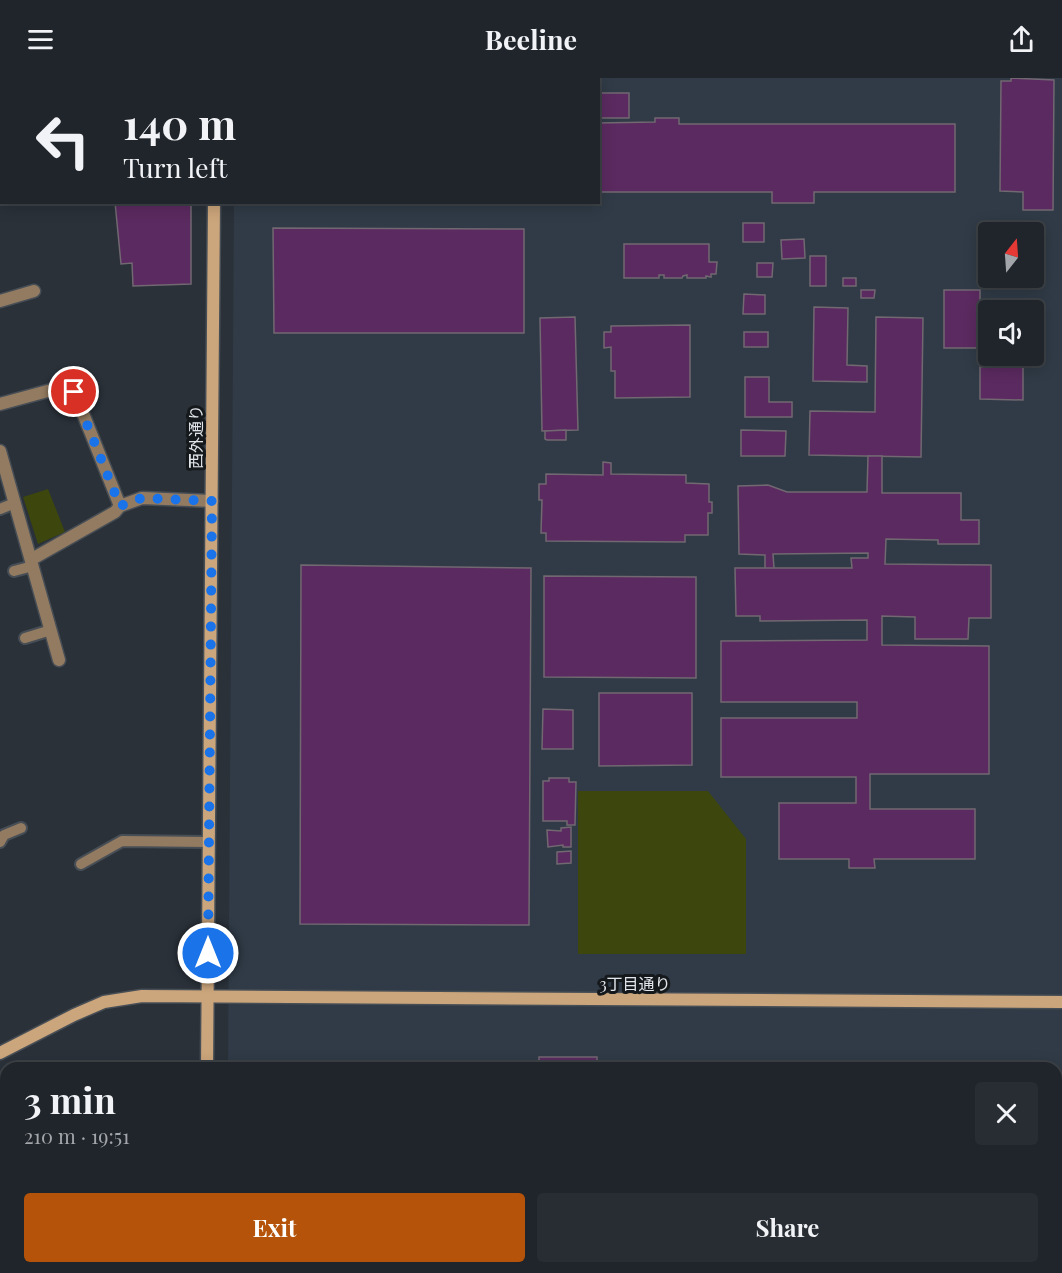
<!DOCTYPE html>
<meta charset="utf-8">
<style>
:root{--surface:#20252b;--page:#282d33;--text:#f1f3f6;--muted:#a2a5a9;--line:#3d4247;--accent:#b45309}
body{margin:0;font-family:"Playfair Display","Noto Sans JP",serif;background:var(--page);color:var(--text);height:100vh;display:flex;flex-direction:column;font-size:22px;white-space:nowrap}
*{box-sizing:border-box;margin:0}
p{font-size:20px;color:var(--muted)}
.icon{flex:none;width:33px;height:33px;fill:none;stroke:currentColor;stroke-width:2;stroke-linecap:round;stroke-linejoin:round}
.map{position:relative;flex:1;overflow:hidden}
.side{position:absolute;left:0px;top:984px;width:1062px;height:212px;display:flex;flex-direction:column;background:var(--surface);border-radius:18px 18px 0 0;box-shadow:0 3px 15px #0003,0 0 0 2px var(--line)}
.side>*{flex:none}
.top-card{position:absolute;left:0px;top:0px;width:600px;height:126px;box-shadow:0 3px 15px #0003,0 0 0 2px var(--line);background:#20252b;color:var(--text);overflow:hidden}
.needle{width:39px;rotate:17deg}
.buttons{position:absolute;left:978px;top:144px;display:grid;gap:12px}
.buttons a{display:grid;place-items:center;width:66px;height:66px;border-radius:6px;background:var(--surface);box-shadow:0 3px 15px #0003,0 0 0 2px var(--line);font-size:30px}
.pin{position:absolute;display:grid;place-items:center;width:51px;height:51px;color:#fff;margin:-26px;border:3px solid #fff;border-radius:50%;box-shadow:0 2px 6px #0007}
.me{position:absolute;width:66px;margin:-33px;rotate:0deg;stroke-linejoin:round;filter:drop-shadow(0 0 4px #0008)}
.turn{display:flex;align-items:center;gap:21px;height:126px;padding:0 24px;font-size:27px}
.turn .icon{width:78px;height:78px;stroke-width:2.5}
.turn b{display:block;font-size:42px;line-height:51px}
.round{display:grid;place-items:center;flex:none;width:63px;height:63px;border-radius:6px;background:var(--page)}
.head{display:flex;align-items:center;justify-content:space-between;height:102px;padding:0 24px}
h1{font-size:36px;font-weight:700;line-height:45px}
.action{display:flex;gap:12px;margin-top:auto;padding:12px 24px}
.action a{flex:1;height:69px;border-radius:6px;background:var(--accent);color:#fff;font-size:24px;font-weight:700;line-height:69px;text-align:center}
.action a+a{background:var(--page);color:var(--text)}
header{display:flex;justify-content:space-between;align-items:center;height:78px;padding:0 24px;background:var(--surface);font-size:27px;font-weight:700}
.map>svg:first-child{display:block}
</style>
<header><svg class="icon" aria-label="menu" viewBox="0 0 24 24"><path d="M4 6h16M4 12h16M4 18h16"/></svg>Beeline<svg class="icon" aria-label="share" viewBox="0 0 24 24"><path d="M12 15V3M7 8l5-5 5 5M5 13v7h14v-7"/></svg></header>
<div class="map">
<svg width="1062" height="1195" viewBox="0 0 1062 1195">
<rect width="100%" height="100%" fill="#2a3139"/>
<path fill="#303b47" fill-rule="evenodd" d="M 235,0 L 1062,0 L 1062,1195 L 227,1195 L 227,1190 L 1056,1190 L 1056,990 L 228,990 L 234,125 L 598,124 L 598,2 ZM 988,154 L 1034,154 L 1034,200 L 988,200 ZM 988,232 L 1034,232 L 1034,278 L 988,278 Z"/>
<g fill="#3c460d">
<polygon points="48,411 65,454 38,466 23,419"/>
<polygon points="578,713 708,713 746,761 746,876 578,876"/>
</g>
<g fill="#5b2a60" stroke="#716871" stroke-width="1.5">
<polygon points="350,0 515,0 350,2"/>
<polygon points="1011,0 1054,2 1053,132 1023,132 1023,114 1000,113 1001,3 1011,3"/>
<rect x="598" y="15" width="31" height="25"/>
<polygon points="655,40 679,40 679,46 955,46 955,114 814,114 814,125 772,125 772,114 598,114 598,45 655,44"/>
<polygon points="115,124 191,124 191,206 133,208 132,185 121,186"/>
<rect x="743" y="145" width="21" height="19"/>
<polygon points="273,150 524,151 524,255 274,255"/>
<polygon points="804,161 805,180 782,181 781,162"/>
<polygon points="624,166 709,166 709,184 717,184 716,196 711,196 711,199 706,198 706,200 687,200 687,197 683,198 682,200 664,200 664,197 659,197 659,200 624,200"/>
<rect x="810" y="178" width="16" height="30"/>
<polygon points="757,185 773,185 772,199 757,199"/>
<rect x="843" y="200" width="13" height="8"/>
<polygon points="861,212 875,212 874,220 861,220"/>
<rect x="944" y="212" width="36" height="58"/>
<polygon points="744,216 765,217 765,236 743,236"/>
<polygon points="814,229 848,230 847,287 867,288 867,304 813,303"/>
<polygon points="575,239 578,352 542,353 540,240"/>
<polygon points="876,239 923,240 921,379 809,377 810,333 875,334"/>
<polygon points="690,247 690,319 615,320 615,293 611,293 611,269 604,270 604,254 611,254 611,248"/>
<rect x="744" y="254" width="24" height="15"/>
<polygon points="980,289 1023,289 1023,322 980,321"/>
<polygon points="745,299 769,299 769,324 792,324 792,339 745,339"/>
<polygon points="566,352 566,362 547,362 545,361 545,353"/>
<polygon points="741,352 786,353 785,378 741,378"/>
<polygon points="868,378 882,378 882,415 961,415 961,442 979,442 979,466 938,466 938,462 886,461 885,486 991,487 991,540 969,540 968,561 915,561 915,539 882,538 882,567 989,568 989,696 870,696 870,731 975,731 975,781 874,781 875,790 849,790 849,781 779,781 779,725 856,725 856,699 721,699 721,640 857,640 857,624 721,624 721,563 867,562 867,542 760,543 760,538 736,538 735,490 852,490 851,480 868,480 868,475 773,476 774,490 765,490 765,477 739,476 738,408 768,407 787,414 867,414"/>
<polygon points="603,384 611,385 611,396 686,397 686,405 709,406 709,424 712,424 712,435 708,435 708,457 685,457 685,464 546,463 546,455 541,455 542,422 539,422 539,406 546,406 546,396 603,397"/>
<polygon points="301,487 531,490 529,847 300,846"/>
<polygon points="544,498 696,499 696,600 544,599"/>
<polygon points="599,615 692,615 692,687 599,688"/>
<polygon points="543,631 573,632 573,671 542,671"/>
<polygon points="549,700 569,700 569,704 576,704 575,747 567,747 567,743 543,743 543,703 549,703"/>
<polygon points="571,749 571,769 563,769 563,767 548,769 547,752 561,753 561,750"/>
<polygon points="571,773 571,785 557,786 557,774"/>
<rect x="539" y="979" width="58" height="11"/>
<polygon points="134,1190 167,1190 167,1195 135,1195"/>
<polygon points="312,1190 465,1190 465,1195 313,1195"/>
</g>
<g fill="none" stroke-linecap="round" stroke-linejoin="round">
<defs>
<g id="lane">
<polyline points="0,110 2,110"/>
<polyline points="0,431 15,425"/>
<polyline points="14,493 33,488"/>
<polyline points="25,560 51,552"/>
<polyline points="0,764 4,757 21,750"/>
<polyline points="81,786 122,763 208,764"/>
</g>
<g id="street">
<polyline points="0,63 2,66"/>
<polyline points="0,223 34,213"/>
<polyline points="0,326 66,308 74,313 120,428 142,420 212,423"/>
<polyline points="0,373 59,582"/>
<polyline points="32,481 115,434 120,428"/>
<polyline points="0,1003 6,1011"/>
<polyline points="0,1091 6,1088"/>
</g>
<g id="secondary">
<polyline points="215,2 215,0"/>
<polyline points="0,975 74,937 104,924 142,918 1062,924"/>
<polyline points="207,990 214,124"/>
<polyline points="207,1195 207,1190"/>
</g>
</defs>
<use href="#lane" stroke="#474e55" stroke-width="14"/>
<use href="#street" stroke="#474e55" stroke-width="15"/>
<use href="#secondary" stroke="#474e55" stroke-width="15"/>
<use href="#lane" stroke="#937b61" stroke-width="10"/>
<use href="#street" stroke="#937b61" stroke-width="12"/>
<use href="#secondary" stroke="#cba57b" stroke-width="12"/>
</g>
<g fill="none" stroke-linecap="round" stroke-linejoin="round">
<polyline stroke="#1a73e8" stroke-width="10" stroke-dasharray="0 18" points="74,314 120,428 142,420 212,423 208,875"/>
</g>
<g text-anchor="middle" stroke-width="6" stroke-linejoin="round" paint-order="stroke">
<g font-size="16" fill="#e1e6eb" stroke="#15191c">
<text transform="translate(196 359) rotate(-90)" y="6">西外通り</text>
<text x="635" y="912">3丁目通り</text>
</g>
</g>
</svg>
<div class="buttons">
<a><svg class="needle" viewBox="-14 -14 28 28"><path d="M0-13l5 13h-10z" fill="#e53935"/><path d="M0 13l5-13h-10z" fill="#a2a5a9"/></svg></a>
<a><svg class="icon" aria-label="sound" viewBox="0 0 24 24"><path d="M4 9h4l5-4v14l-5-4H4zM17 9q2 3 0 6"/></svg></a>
</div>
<div class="pin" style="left:74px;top:314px;background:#d93025"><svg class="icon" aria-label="arrive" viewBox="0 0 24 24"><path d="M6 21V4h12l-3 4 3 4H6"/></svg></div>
<svg class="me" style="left:208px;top:875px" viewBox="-20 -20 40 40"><circle r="17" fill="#1a73e8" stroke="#fff" stroke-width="3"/><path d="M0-11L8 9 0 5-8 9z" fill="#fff"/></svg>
<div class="top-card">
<div class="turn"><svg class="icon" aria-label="left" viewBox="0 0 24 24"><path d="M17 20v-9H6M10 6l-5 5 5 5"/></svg><div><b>140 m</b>Turn left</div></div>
</div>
<section class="side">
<div class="head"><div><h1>3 min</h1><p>210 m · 19:51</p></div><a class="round"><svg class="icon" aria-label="close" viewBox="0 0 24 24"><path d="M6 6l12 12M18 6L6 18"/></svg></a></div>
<div class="action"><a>Exit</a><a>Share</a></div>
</section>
</div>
